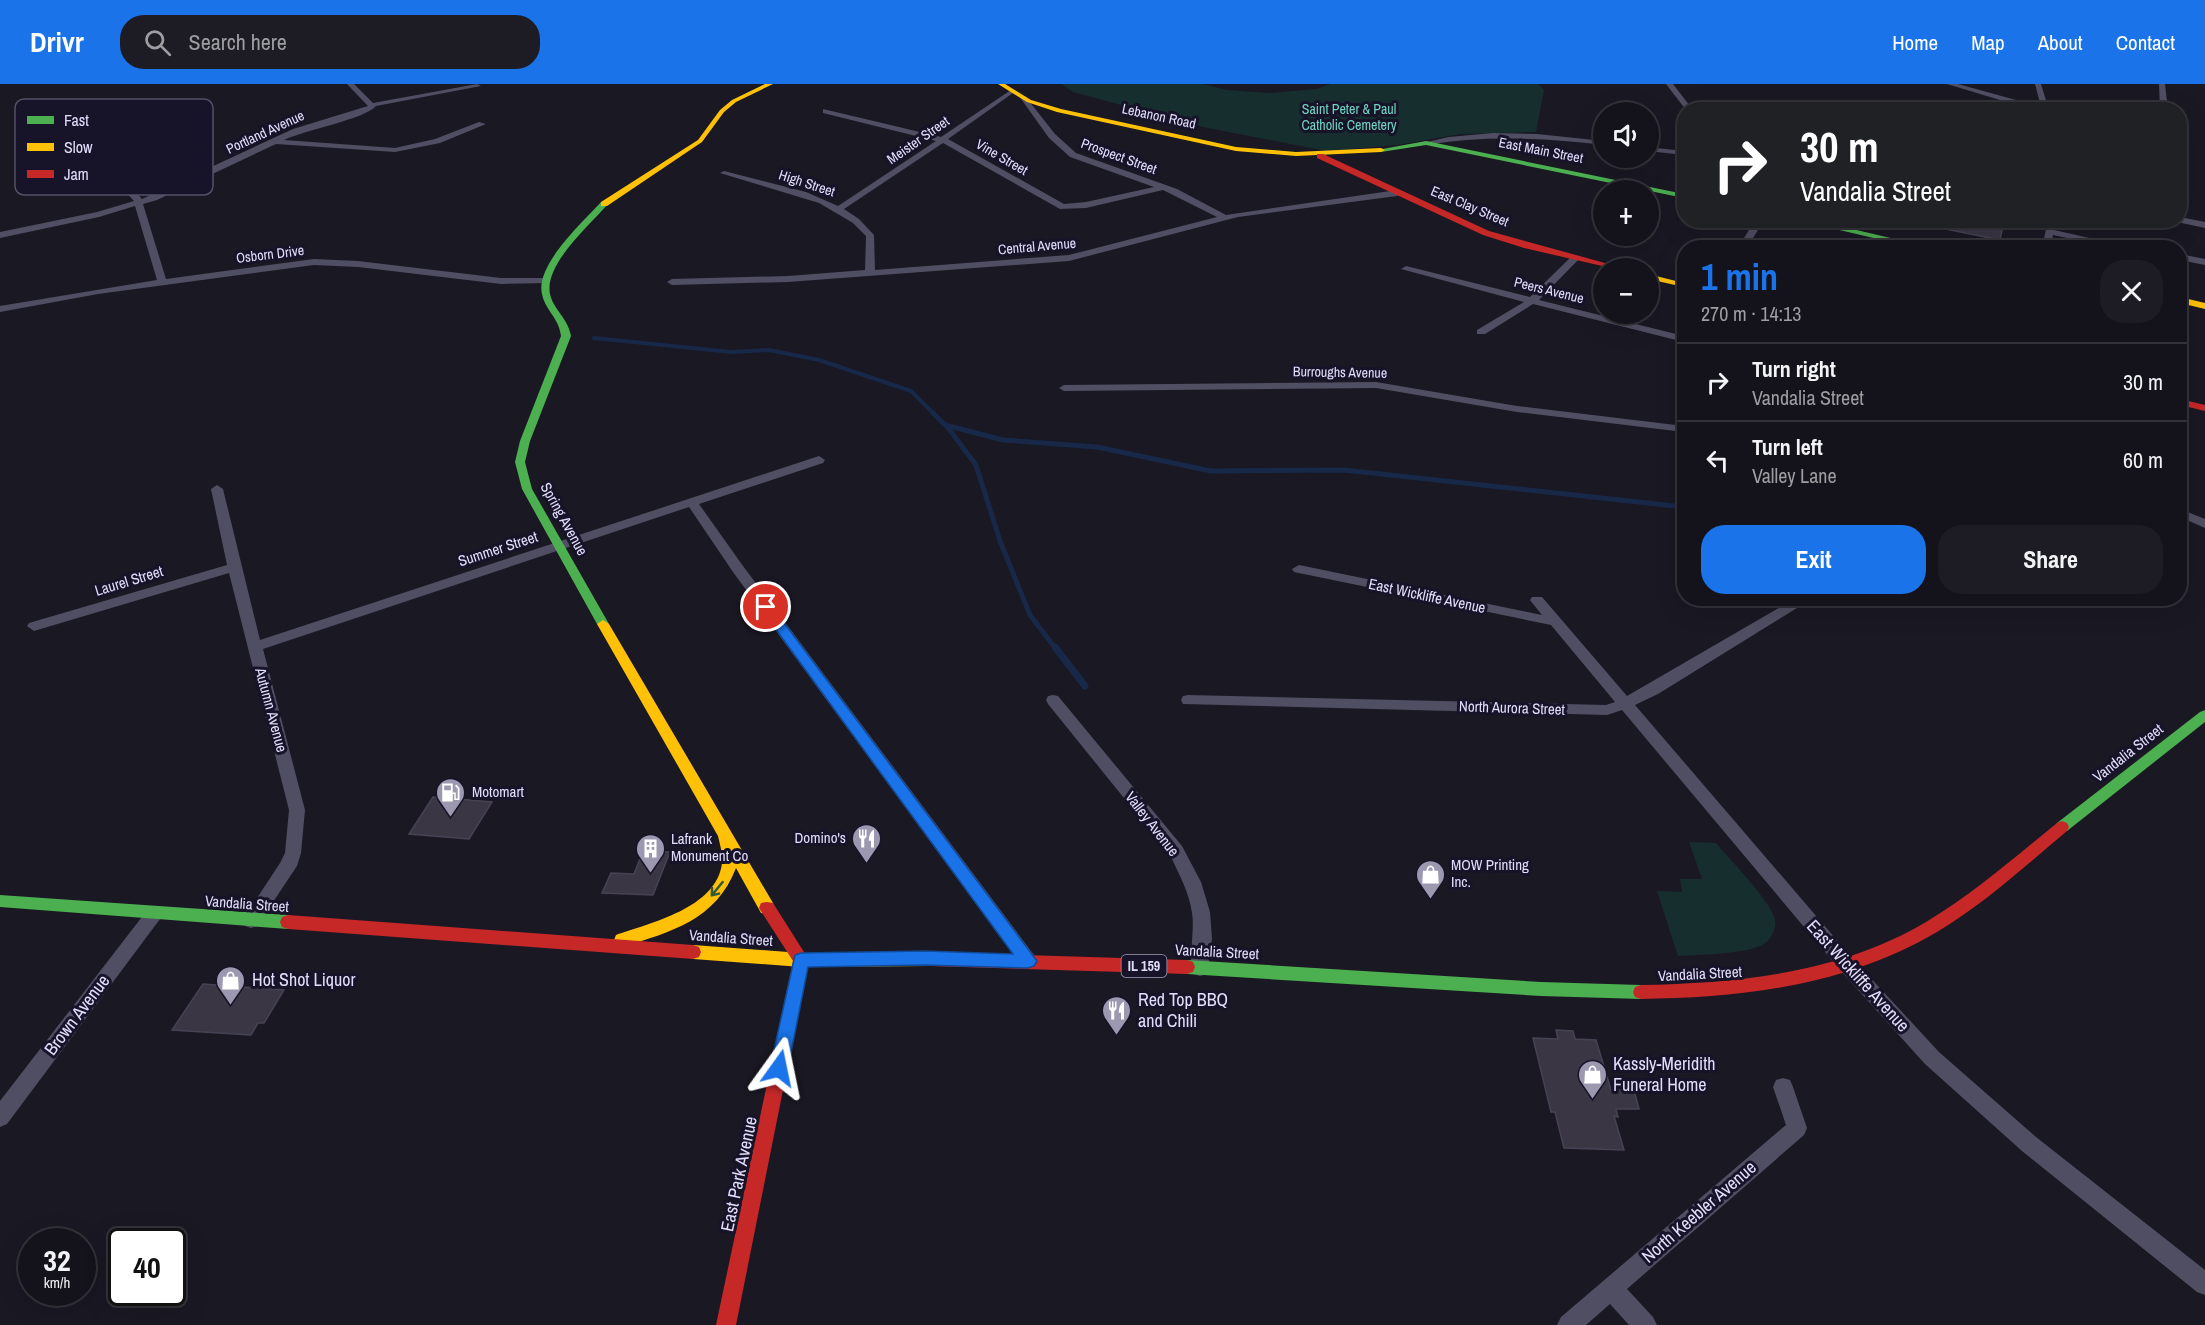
<!DOCTYPE html>
<meta charset="utf-8">
<style>
:root{--surface:#14121a;--page:#1d1b23;--text:#f1f3f6;--muted:#9d9ea2;--line:#333239;--accent:#1a73e8}
body{margin:0;font-family:"Archivo Narrow",sans-serif;background:var(--page);color:var(--text);height:100vh;display:flex;flex-direction:column;font-size:22px;white-space:nowrap}
*{box-sizing:border-box;margin:0}
p{font-size:20px;color:var(--muted)}
.icon{flex:none;width:33px;height:33px;fill:none;stroke:currentColor;stroke-width:2;stroke-linecap:round;stroke-linejoin:round}
.map{position:relative;flex:1;overflow:hidden}
.drawer{position:absolute;left:1677px;top:156px;width:510px;height:366px;display:flex;flex-direction:column;background:var(--surface);border-radius:24px;box-shadow:0 6px 24px #0002,0 0 0 2px var(--line)}
.drawer>*{flex:none}
.guide{position:absolute;left:1677px;top:18px;width:510px;height:126px;border-radius:24px;box-shadow:0 6px 24px #0002,0 0 0 2px var(--line);background:#202124;color:#fff;overflow:hidden}
.controls{position:absolute;left:1593px;top:18px;display:grid;gap:12px}
.controls a{display:grid;place-items:center;width:66px;height:66px;border-radius:50%;background:var(--surface);box-shadow:0 6px 24px #0002,0 0 0 2px var(--line);font-size:30px}
.speed{position:absolute;left:18px;top:1144px;display:flex;gap:12px;font-size:30px;font-weight:700;text-align:center}
.speed>*{display:grid;place-content:center;width:78px;height:78px;border-radius:50%;background:var(--surface);box-shadow:0 6px 24px #0002,0 0 0 2px var(--line);line-height:1}
.speed small{font-size:15px;font-weight:400}
.speed .limit{border:3px solid #111;border-radius:9px;background:#fff;color:#111}
.pin{position:absolute;display:grid;place-items:center;width:51px;height:51px;color:#fff;margin:-26px;border:3px solid #fff;border-radius:50%;box-shadow:0 2px 6px #0007}
.me{position:absolute;width:66px;margin:-33px;rotate:12deg;stroke-linejoin:round;filter:drop-shadow(0 0 4px #0008)}
.turn{display:flex;align-items:center;gap:21px;height:126px;padding:0 24px;font-size:27px}
.turn .icon{width:78px;height:78px;stroke-width:2.5}
.turn b{display:block;font-size:42px;line-height:51px}
.round{display:grid;place-items:center;flex:none;width:63px;height:63px;border-radius:24px;background:var(--page)}
.overview{display:flex;align-items:center;justify-content:space-between;height:102px;padding:0 24px}
h1{font-size:36px;font-weight:700;line-height:45px;color:var(--accent)}
.action{display:flex;gap:12px;margin-top:auto;padding:12px 24px}
.action a{flex:1;height:69px;border-radius:24px;background:var(--accent);color:#fff;font-size:24px;font-weight:700;line-height:69px;text-align:center}
.action a+a{background:var(--page);color:var(--text)}
ul{padding:0;list-style:none}
li{display:flex;align-items:center;gap:18px;height:78px;padding:0 24px;border-top:2px solid var(--line)}
li div{flex:1}
li b{display:block;font-size:22px}
li em{font-style:normal}
header{display:flex;align-items:center;gap:36px;box-sizing:border-box;height:84px;padding:0 30px;background:var(--accent);color:#fff}
header strong{font-size:28px}
nav{display:flex;gap:33px;margin-inline-start:auto;font-size:21px}
.search{width:420px;height:54px;background:var(--page);display:flex;align-items:center;gap:15px;box-sizing:border-box;padding:0 21px;border-radius:24px;color:var(--muted);font-size:22px}
.map>svg:first-child{display:block}
</style>
<header>
<strong>Drivr</strong>
<div class="search"><svg class="icon" aria-label="search" viewBox="0 0 24 24"><circle cx="10" cy="10" r="6"/><path d="M15 15l6 6"/></svg>Search here</div>
<nav><a>Home</a><a>Map</a><a>About</a><a>Contact</a></nav>
</header>
<div class="map">
<svg width="2205" height="1241" viewBox="0 0 2205 1241">
<rect width="100%" height="100%" fill="#1a1823"/>
<g fill="#172e2f">
<polygon points="1061,0 1203,0 1227,6 1269,9 1316,5 1331,0 1538,0 1544,6 1536,48 1461,50 1397,61 1326,67 1203,43 1073,8"/>
<path d="M 1689,758 L 1716,759 C 1729,775 1772,818 1775,836 C 1777,843 1771,856 1764,860 C 1748,870 1698,871 1678,872 L 1657,807 L 1682,808 L 1680,795 L 1702,795 Z"/>
</g>
<g fill="none" stroke-linecap="round" stroke-linejoin="round">
<polyline stroke="#172849" stroke-width="4" points="594,254 731,268 769,266 819,276 911,307 934,330"/>
<g stroke="#172849" stroke-width="5">
<polyline points="933,329 945,341 1003,356 1097,363 1211,387 1344,386 1684,423"/>
<polyline points="946,341 976,381 1000,457 1030,531 1056,565"/>
</g>
<polyline stroke="#172849" stroke-width="7" points="1055,563 1085,602"/>
</g>
<g fill="#3a3644" stroke="#474355" stroke-width="1.5">
<polygon points="1940,136 2004,136 2000,156 1940,144"/>
<polygon points="433,713 492,718 469,755 409,750"/>
<polygon points="643,767 670,768 653,811 602,809 611,789 634,790"/>
<polygon points="203,900 284,906 264,939 258,939 251,951 172,946"/>
<polygon points="1556,946 1573,947 1575,955 1596,956 1611,1006 1634,1006 1639,1025 1616,1025 1618,1033 1614,1032 1624,1066 1564,1064 1555,1028 1551,1028 1533,954 1558,955"/>
</g>
<g fill="none" stroke-linecap="round" stroke-linejoin="round">
<g fill="#504e62" fill-rule="evenodd">
<path d="M 347,0 L 354,0 L 373,19 L 477,0 L 481,2 L 376,22 C 365,35 305,46 284,56 L 395,64 L 435,55 L 479,38 L 486,40 L 440,59 L 395,68 L 276,60 L 157,116 L 143,120 L 166,195 L 314,175 L 358,177 L 501,194 L 545,194 L 550,197 L 548,199 L 501,200 L 358,183 L 314,181 L 98,210 L 0,228 L 0,222 L 157,196 L 135,122 L 99,133 L 0,154 L 0,148 L 97,128 L 134,117 L 71,49 L 71,45 L 77,45 L 142,115 L 293,45 L 368,22 Z"/>
<polygon points="1666,0 1673,0 1693,26 1686,26"/>
<polygon points="1947,0 1958,0 2041,23 2035,0 2041,0 2049,26 2033,26"/>
<polygon points="2159,0 2165,0 2168,26 2160,26"/>
<path d="M 1011,6 L 1013,9 L 948,55 L 1064,120 L 1086,118 L 1154,103 L 1070,73 L 1049,54 L 1019,12 L 1025,12 L 1055,50 L 1076,69 L 1177,105 L 1226,131 L 1397,106 L 1401,109 L 1397,112 L 1238,133 L 1069,177 L 788,198 L 672,201 L 667,198 L 672,195 L 788,192 L 865,186 L 866,152 L 853,139 L 819,119 L 720,89 L 724,87 L 806,108 L 838,122 L 936,57 L 823,29 L 823,25 L 941,53 ZM 943,59 L 1060,125 L 1086,124 L 1163,106 L 1217,133 L 1069,171 L 875,186 L 874,151 L 859,135 L 844,125 Z"/>
<path d="M 1493,49 L 1537,50 L 1604,57 L 1604,61 C 1544,54 1486,51 1426,61 L 1422,59 L 1449,53 Z"/>
<polygon points="1648,63 1684,67 1684,71 1648,67"/>
<polygon points="2180,133 2205,138 2205,144 2177,138"/>
<polygon points="1755,136 1764,136 1747,164 1738,164"/>
<polygon points="2048,136 2056,136 2054,146 2134,164 2114,164 2053,151 2051,164 2042,164"/>
<polygon points="2180,170 2205,175 2205,181 2180,176"/>
<polygon points="1572,172 1580,174 1539,216 1684,252 1684,258 1533,220 1485,250 1477,250 1477,246 1524,218 1401,185 1406,182 1530,213"/>
<polygon points="1376,298 1517,322 1684,342 1684,348 1517,328 1376,304 1064,307 1059,304 1064,301"/>
<polygon points="819,372 825,376 823,379 699,420 743,482 1034,871 1037,877 1034,883 1028,885 1022,883 733,488 689,423 263,565 305,726 301,769 297,782 257,842 251,844 245,842 242,837 280,779 285,769 289,726 229,489 34,547 27,542 29,539 227,481 211,405 217,401 223,405 260,556"/>
<polygon points="2180,425 2205,435 2205,444 2180,433"/>
<polygon points="1299,481 1542,531 1530,516 1532,513 1542,513 1627,612 1796,514 1813,514 1658,610 1635,621 1853,875 1939,968 2036,1053 2205,1186 2205,1211 2197,1208 2022,1067 1925,980 1841,887 1622,626 1607,631 1183,620 1181,616 1183,612 1188,611 1606,621 1615,618 1551,541 1294,488 1292,485"/>
<path d="M 1053,611 L 1058,612 L 1182,762 L 1201,798 L 1210,828 L 1212,855 L 1207,890 L 1200,892 L 1193,890 C 1188,878 1195,845 1192,829 C 1189,808 1179,790 1170,771 L 1048,620 L 1046,616 L 1048,612 Z"/>
<polygon points="154,823 160,825 163,830 160,835 7,1040 0,1043 0,1017 148,825"/>
<polygon points="1783,994 1790,996 1793,1003 1807,1044 1804,1051 1627,1205 1653,1233 1657,1241 1629,1241 1610,1220 1586,1241 1557,1241 1561,1233 1786,1041 1773,1003 1776,996"/>
</g>
<g fill="#4caf50" fill-rule="evenodd">
<polygon points="1426,57 1684,110 1684,114 1426,61 1381,68 1377,66"/>
<path d="M 601,118 L 608,120 C 590,141 544,180 550,210 C 553,225 568,234 571,252 L 530,357 L 525,378 L 532,405 L 609,540 L 603,544 L 597,540 L 522,405 L 515,378 L 520,357 L 561,252 C 559,234 545,226 542,210 C 535,181 583,138 601,118 Z"/>
<polygon points="1797,136 1814,136 1933,164 1916,164"/>
<polygon points="2205,626 2205,638 2067,747 2057,747 2055,743 2057,739 2200,628"/>
<polygon points="0,811 288,831 294,833 296,838 294,843 288,845 0,823"/>
<polygon points="1187,876 1541,898 1641,901 1647,903 1649,908 1647,913 1641,915 1541,912 1187,890 1181,888 1179,883 1181,878"/>
</g>
<g fill="#ffc107" fill-rule="evenodd">
<polygon points="765,0 773,0 736,18 724,28 702,58 607,122 601,122 601,118 698,56 720,26 732,16"/>
<polygon points="998,0 1005,0 1031,16 1061,25 1236,63 1296,68 1381,64 1385,66 1381,68 1296,72 1236,67 1057,28 1027,18"/>
<polygon points="1648,190 1684,199 1684,203 1648,195"/>
<polygon points="2180,213 2205,219 2205,225 2180,219"/>
<path d="M 603,536 L 609,540 L 773,819 L 775,824 L 773,829 L 767,830 L 761,829 L 736,784 C 716,836 671,848 622,863 L 616,861 L 614,856 L 616,851 C 650,839 717,824 722,779 C 723,770 720,761 718,752 L 597,540 Z"/>
<polygon points="693,861 801,869 930,868 936,870 938,875 936,880 930,882 801,883 693,875 687,873 685,868 687,863"/>
</g>
<g fill="#c62828" fill-rule="evenodd">
<polygon points="1317,70 1323,70 1489,147 1623,184 1611,184 1524,164 1483,151 1317,74"/>
<polygon points="2180,315 2205,321 2205,327 2180,321"/>
<path d="M 2062,737 L 2067,739 L 2069,743 L 2067,747 C 2025,782 1984,820 1937,848 C 1847,901 1744,914 1641,915 L 1635,913 L 1633,908 L 1635,903 L 1641,901 C 1740,899 1840,889 1926,838 C 1973,810 2015,773 2057,739 Z"/>
<polygon points="767,818 773,819 809,876 736,1241 716,1241 793,877 759,824 761,819"/>
<polygon points="288,831 693,861 699,863 701,868 699,873 693,875 288,845 282,843 280,838 282,833"/>
<polygon points="930,868 1187,876 1193,878 1195,883 1193,888 1187,890 930,882 924,880 922,875 924,870"/>
</g>
</g>
<defs><path id="oneway-shaft" d="M-6 0H5M1.5-3L5.5 0L1.5 3" fill="none" stroke-width="1.6" stroke-linecap="round" stroke-linejoin="round" transform="scale(1.5)"/></defs>
<use stroke="#2f593a" href="#oneway-shaft" transform="translate(717 805) rotate(129)"/>
<polygon fill="#1a73e8" stroke="#114b97" stroke-width="1.5" points="766,519 770,520 1037,877 1034,882 1028,884 925,881 808,883 788,984 785,990 779,992 772,990 770,984 795,871 801,869 925,867 1013,870 761,525 760,523"/>
<defs>
<symbol id="fuel-pin" viewBox="-11 -11 22 30"><path d="M0 17L-7.5 6A9.5 9.5 0 1 1 7.5 6Z" fill="#9c98af" stroke="#171328"/><path d="M-5.5-6h7V0h2V4h1.3V-2.5L3-4.5l.8-.8L6-3V5H2.5V1h-1V6h-7ZM-4.2-4.7v3.2H.2V-4.7Z" fill="#fff"/></symbol>
<symbol id="restaurant-pin" viewBox="-11 -11 22 30"><path d="M0 17L-7.5 6A9.5 9.5 0 1 1 7.5 6Z" fill="#9c98af" stroke="#171328"/><path d="M-5-6h1v4h1v-4h1v4h1v-4h1v5L-1.5 .5V6h-2V.5L-5-1ZM5-6V6H3V1.5H1.5Q1.5-4 5-6Z" fill="#fff"/></symbol>
<symbol id="building-pin" viewBox="-11 -11 22 30"><path d="M0 17L-7.5 6A9.5 9.5 0 1 1 7.5 6Z" fill="#9c98af" stroke="#171328"/><path d="M-4-6H4V6H1V3H-1V6H-4ZM-2.5-4.3h1.7v1.8h-1.7ZM.8-4.3h1.7v1.8H.8ZM-2.5-1h1.7V.8h-1.7ZM.8-1h1.7V.8H.8Z" fill="#fff"/></symbol>
<symbol id="shop-pin" viewBox="-11 -11 22 30"><path d="M0 17L-7.5 6A9.5 9.5 0 1 1 7.5 6Z" fill="#9c98af" stroke="#171328"/><path d="M-5-2.5h2.3a2.7 3.5 0 0 1 5.4 0H5L5.5 6h-11ZM-1.5-2.5h3a1.5 2.3 0 0 0-3 0Z" fill="#fff"/></symbol>
</defs>
<g fill-rule="evenodd">
<use href="#fuel-pin" x="434" y="692" width="33" height="45"/>
<use href="#restaurant-pin" x="850" y="738" width="33" height="45"/>
<use href="#building-pin" x="634" y="748" width="33" height="45"/>
<use href="#shop-pin" x="1414" y="774" width="33" height="45"/>
<use href="#shop-pin" x="214" y="880" width="33" height="45"/>
<use href="#restaurant-pin" x="1100" y="910" width="33" height="45"/>
<use href="#shop-pin" x="1576" y="974" width="33" height="45"/>
</g>
<g text-anchor="middle" stroke-width="6" stroke-linejoin="round" paint-order="stroke">
<g font-size="14" fill="#6fd5c0" stroke="#171328">
<text x="1349" y="30">Saint Peter &amp; Paul<tspan x="1349" dy="16">Catholic Cemetery</tspan></text>
</g>
<g font-size="14" fill="#e2ddfb" stroke="#171328">
<text transform="translate(1159 32) rotate(12)" y="5">Lebanon Road</text>
<text transform="translate(265 48) rotate(-25)" y="5">Portland Avenue</text>
<text transform="translate(918 56) rotate(-35)" y="5">Meister Street</text>
<text transform="translate(1541 66) rotate(11)" y="5">East Main Street</text>
<text transform="translate(1119 72) rotate(20)" y="5">Prospect Street</text>
<text transform="translate(1002 73) rotate(30)" y="5">Vine Street</text>
<text transform="translate(807 99) rotate(18)" y="5">High Street</text>
<text transform="translate(1470 122) rotate(23)" y="5">East Clay Street</text>
<text transform="translate(1037 162) rotate(-5)" y="5">Central Avenue</text>
<text transform="translate(270 170) rotate(-7)" y="5">Osborn Drive</text>
<text transform="translate(1549 206) rotate(14)" y="5">Peers Avenue</text>
<text transform="translate(1340 288) rotate(1)" y="5">Burroughs Avenue</text>
</g>
<rect fill="#171328" stroke="#a5a0bc" stroke-width="1.5" x="1121.5" y="871" width="45" height="22" rx="4.5"/>
<g font-size="14" font-weight="bold" fill="#e2ddfb">
<text x="1144" y="887">IL 159</text>
</g>
<g font-size="15" fill="#e2ddfb" stroke="#171328">
<text transform="translate(564 435) rotate(61)" y="5">Spring Avenue</text>
<text transform="translate(498 465) rotate(-18)" y="5">Summer Street</text>
<text transform="translate(129 497) rotate(-17)" y="5">Laurel Street</text>
<text transform="translate(1427 512) rotate(12)" y="5">East Wickliffe Avenue</text>
<text transform="translate(1512 624) rotate(2)" y="5">North Aurora Street</text>
<text transform="translate(271 626) rotate(75)" y="5">Autumn Avenue</text>
<text transform="translate(2128 669) rotate(-38)" y="5">Vandalia Street</text>
<text transform="translate(1152 740) rotate(52)" y="5">Valley Avenue</text>
<text transform="translate(247 820) rotate(4)" y="5">Vandalia Street</text>
<text transform="translate(731 854) rotate(4)" y="5">Vandalia Street</text>
<text transform="translate(1217 868) rotate(3)" y="5">Vandalia Street</text>
<text transform="translate(1700 890) rotate(-3)" y="5">Vandalia Street</text>
</g>
<g font-size="15" fill="#e2ddfb" stroke="#171328" text-anchor="start">
<text x="472" y="713">Motomart</text>
<text x="846" y="759" text-anchor="end">Domino's</text>
<text x="671" y="760">Lafrank<tspan x="671" dy="17">Monument Co</tspan></text>
<text x="1451" y="786">MOW Printing<tspan x="1451" dy="17">Inc.</tspan></text>
</g>
<g font-size="18" fill="#e2ddfb" stroke="#171328">
<text transform="translate(1858 892) rotate(48)" y="6">East Wickliffe Avenue</text>
<text transform="translate(77 931) rotate(-53)" y="6">Brown Avenue</text>
<text transform="translate(739 1090) rotate(-78)" y="6">East Park Avenue</text>
<text transform="translate(1699 1128) rotate(-41)" y="6">North Keebler Avenue</text>
</g>
<g font-size="18" fill="#e2ddfb" stroke="#171328" text-anchor="start">
<text x="252" y="902">Hot Shot Liquor</text>
<text x="1138" y="922">Red Top BBQ<tspan x="1138" dy="21">and Chili</tspan></text>
<text x="1613" y="986">Kassly-Meridith<tspan x="1613" dy="21">Funeral Home</tspan></text>
</g>
</g>
<rect x="15" y="15" width="198" height="96" rx="9" fill="#171328" stroke="#545067" stroke-width="1.5"/>
<rect x="27" y="32" width="27" height="8" fill="#4caf50"/>
<rect x="27" y="59" width="27" height="8" fill="#ffc107"/>
<rect x="27" y="86" width="27" height="8" fill="#c62828"/>
<g font-size="16" fill="#e2ddfb">
<text x="64" y="42">Fast</text>
<text x="64" y="69">Slow</text>
<text x="64" y="96">Jam</text>
</g>
</svg>
<div class="controls">
<a><svg class="icon" aria-label="sound" viewBox="0 0 24 24"><path d="M4 9h4l5-4v14l-5-4H4zM17 9q2 3 0 6"/></svg></a>
<a>+</a>
<a>−</a>
</div>
<div class="speed"><div>32<small>km/h</small></div><div class="limit">40</div></div>
<div class="pin" style="left:766px;top:523px;background:#d93025"><svg class="icon" aria-label="arrive" viewBox="0 0 24 24"><path d="M6 21V4h12l-3 4 3 4H6"/></svg></div>
<svg class="me" style="left:779px;top:984px" viewBox="-20 -20 40 40"><path d="M0-17L14 15 0 8-14 15z" fill="#1a73e8" stroke="#fff" stroke-width="4"/></svg>
<div class="guide">
<div class="turn"><svg class="icon" aria-label="right" viewBox="0 0 24 24"><path d="M7 20v-9h11M14 6l5 5-5 5"/></svg><div><b>30 m</b>Vandalia Street</div></div>
</div>
<section class="drawer">
<div class="overview"><div><h1>1 min</h1><p>270 m · 14:13</p></div><a class="round"><svg class="icon" aria-label="close" viewBox="0 0 24 24"><path d="M6 6l12 12M18 6L6 18"/></svg></a></div>
<ul>
<li><svg class="icon" aria-label="right" viewBox="0 0 24 24"><path d="M7 20v-9h11M14 6l5 5-5 5"/></svg><div><b>Turn right</b><p>Vandalia Street</p></div><em>30 m</em></li>
<li><svg class="icon" aria-label="left" viewBox="0 0 24 24"><path d="M17 20v-9H6M10 6l-5 5 5 5"/></svg><div><b>Turn left</b><p>Valley Lane</p></div><em>60 m</em></li>
</ul>
<div class="action"><a>Exit</a><a>Share</a></div>
</section>
</div>
